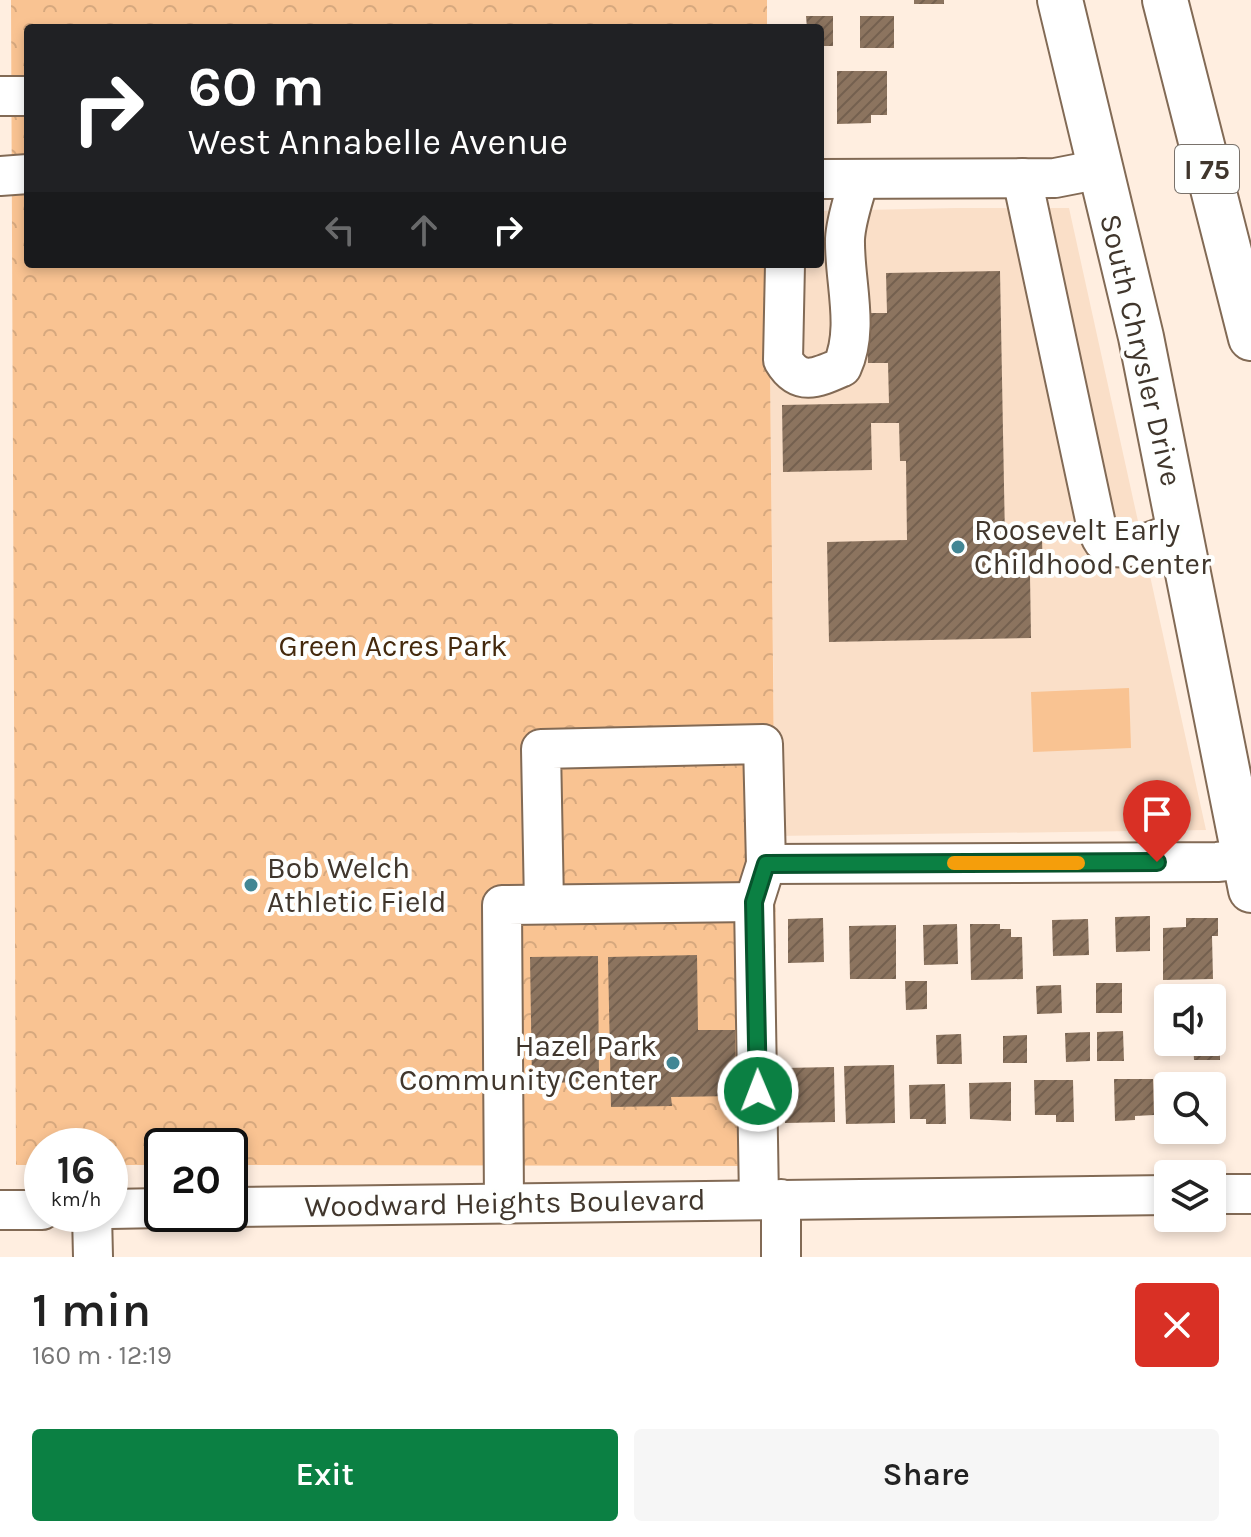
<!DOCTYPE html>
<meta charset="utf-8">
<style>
:root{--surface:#fff;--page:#f6f6f6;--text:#222;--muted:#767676;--accent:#0b8043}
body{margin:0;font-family:Karla,sans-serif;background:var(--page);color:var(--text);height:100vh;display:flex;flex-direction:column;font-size:30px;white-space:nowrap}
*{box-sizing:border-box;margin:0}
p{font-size:26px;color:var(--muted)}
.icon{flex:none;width:44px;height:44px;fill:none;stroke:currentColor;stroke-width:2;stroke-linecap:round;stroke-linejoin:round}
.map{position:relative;height:1257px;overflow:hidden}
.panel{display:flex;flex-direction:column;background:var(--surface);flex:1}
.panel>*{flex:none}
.hud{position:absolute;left:24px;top:24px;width:800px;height:244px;border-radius:8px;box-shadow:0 4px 12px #0003;background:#202124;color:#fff;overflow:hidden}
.controls{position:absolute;left:1154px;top:984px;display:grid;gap:16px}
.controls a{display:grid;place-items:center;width:72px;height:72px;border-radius:8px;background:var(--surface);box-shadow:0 4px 12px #0003;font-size:40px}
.speed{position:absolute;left:24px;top:1128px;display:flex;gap:16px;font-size:40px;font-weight:700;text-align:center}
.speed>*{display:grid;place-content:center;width:104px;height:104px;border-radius:50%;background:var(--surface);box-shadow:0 4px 12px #0003;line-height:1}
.speed small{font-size:20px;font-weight:400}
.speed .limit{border:4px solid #111;border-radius:12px;background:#fff;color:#111}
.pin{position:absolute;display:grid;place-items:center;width:68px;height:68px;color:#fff;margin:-82px -34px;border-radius:50% 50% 50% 0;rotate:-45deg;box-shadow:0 0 8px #0007}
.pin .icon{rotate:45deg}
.me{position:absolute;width:88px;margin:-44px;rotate:359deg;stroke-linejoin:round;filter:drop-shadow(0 0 6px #0008)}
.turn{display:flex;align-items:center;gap:28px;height:168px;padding:0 32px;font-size:36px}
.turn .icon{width:104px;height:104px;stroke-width:2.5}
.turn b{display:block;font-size:56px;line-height:68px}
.lanes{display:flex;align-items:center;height:76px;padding:0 32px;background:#0003;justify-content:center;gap:40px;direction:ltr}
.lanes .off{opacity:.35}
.round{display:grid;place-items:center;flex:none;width:84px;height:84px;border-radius:8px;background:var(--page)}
.headline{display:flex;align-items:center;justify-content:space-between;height:136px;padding:0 32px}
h1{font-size:48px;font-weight:600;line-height:60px}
.action{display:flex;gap:16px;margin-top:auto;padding:16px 32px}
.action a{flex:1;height:92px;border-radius:8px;background:var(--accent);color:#fff;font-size:32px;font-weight:600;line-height:92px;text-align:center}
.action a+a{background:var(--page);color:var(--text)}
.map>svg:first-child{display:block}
</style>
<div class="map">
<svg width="1251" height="1257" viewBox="0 0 1251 1257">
<defs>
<pattern id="forest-crowns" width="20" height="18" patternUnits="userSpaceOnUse" patternTransform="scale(2)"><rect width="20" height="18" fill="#f9c392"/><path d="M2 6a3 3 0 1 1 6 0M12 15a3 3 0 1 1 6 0" fill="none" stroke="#d6a87e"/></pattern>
<pattern id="building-hatch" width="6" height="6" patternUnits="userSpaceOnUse" patternTransform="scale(2)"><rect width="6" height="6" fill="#8c745f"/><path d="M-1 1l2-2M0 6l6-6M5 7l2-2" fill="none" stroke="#74604f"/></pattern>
</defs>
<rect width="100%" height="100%" fill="#ffeee0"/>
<polygon fill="#fadfc8" points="956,208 1069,208 1206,830 775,836 769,264 820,264 820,211"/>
<polygon fill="#f9c392" points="1129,688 1131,748 1033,752 1031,692"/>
<polygon fill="url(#forest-crowns)" points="11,0 767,0 767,28 28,28 28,264 769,264 778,1166 230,1165 230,1146 162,1146 162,1165 110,1165 110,1146 42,1146 42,1165 16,1165"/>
<g fill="url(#building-hatch)">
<rect x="914" y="0" width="30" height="4"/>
<polygon points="806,16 833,16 833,46 820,46 820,28 807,28"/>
<rect x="860" y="16" width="34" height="32"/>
<polygon points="837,71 887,71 887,115 871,115 871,123 837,124"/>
<rect x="820" y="82" width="4" height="35"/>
<polygon points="1000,271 1005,539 1042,538 1043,576 1030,576 1031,638 829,642 827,542 907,540 906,461 900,461 899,423 871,423 872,470 783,472 782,405 889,403 888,363 868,363 867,313 887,313 886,273"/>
<polygon points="1150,916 1150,951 1116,952 1115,917"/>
<polygon points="823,918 824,962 788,963 788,919"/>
<polygon points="1186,918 1218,918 1218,936 1212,936 1213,979 1163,980 1163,928 1186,927"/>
<polygon points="1088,919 1089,955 1053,956 1052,920"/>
<polygon points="957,924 958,964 924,965 923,925"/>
<polygon points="970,924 1000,924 1000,929 1011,929 1011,937 1022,937 1023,979 971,980"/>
<polygon points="896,925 896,979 850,979 849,926"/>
<polygon points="697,955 698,1030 735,1030 736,1096 671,1097 672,1106 611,1107 608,957"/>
<polygon points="598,956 599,1082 532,1083 530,957"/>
<polygon points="905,981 927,981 927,1009 906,1010"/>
<rect x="1096" y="983" width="26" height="30"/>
<polygon points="1061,985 1062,1013 1037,1014 1036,986"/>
<polygon points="1212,1030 1220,1030 1220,1060 1194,1060 1193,1042 1212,1042"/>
<polygon points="1123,1031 1124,1061 1097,1061 1097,1032"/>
<polygon points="1090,1032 1090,1061 1066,1062 1065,1033"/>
<polygon points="961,1034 962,1064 937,1064 936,1035"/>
<polygon points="1027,1035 1027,1063 1003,1063 1003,1036"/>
<polygon points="894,1065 895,1123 846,1124 844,1066"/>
<polygon points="834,1067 835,1122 785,1123 784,1068"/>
<polygon points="1114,1079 1153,1079 1154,1115 1135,1116 1135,1120 1115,1121"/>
<polygon points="1204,1079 1204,1086 1168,1086 1167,1080"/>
<polygon points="1034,1080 1073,1080 1074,1122 1056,1122 1056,1115 1035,1115"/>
<polygon points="1011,1082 1011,1121 970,1119 969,1083"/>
<polygon points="945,1084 946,1124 926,1124 926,1119 910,1119 909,1085"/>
</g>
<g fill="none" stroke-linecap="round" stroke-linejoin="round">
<defs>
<g id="minor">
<polyline points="0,96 28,96"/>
<polyline points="0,176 28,174"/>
<path d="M 1022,178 L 1097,529 C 1099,533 1100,537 1103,541 C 1118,558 1164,537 1181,529"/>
<polyline points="820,179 1055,178 1101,169"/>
<path d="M 785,264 L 783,360 C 799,387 817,378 842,367 C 860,328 844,281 845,239 C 846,219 854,198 859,179"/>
<polyline points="766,864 1217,862 1246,859"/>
<polyline points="544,904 541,749 763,744 766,864 754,902 759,1199"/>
<polyline points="1212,1194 1251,1194"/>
<polyline points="781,1199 781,1257"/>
<polyline points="504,1202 502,905 754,902"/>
<polyline points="230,1207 1168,1195"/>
<polyline points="110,1209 162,1208"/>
<polyline points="0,1210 42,1210"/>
<polyline points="92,1214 93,1257"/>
</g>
<polyline id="major" points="1060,0 1141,337 1251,890"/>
<polyline id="highway" points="1165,0 1251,338"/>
</defs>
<use href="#minor" stroke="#826a55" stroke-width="42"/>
<use href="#major" stroke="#826a55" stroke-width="48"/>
<use href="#highway" stroke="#826a55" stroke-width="48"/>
<use href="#minor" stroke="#fff" stroke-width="38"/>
<use href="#major" stroke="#fff" stroke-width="44"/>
<use href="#highway" stroke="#fff" stroke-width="44"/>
</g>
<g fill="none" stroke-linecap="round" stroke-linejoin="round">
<defs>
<polyline id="route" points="758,1091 754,902 766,864 1157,862"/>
</defs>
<use href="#route" stroke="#07532c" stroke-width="20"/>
<use href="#route" stroke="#0b8043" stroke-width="14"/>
<polyline stroke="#f59e0b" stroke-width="14" points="954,863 1078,863"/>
</g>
<g fill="#428694" stroke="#fefffe" stroke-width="3">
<circle cx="958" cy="547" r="8"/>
<circle cx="251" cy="885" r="8"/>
<circle cx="673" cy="1063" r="8"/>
</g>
<g text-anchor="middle" stroke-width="8" stroke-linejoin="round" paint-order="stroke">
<rect fill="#fefffe" stroke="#79726b" stroke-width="2" x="1175" y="145" width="64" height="48" rx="6"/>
<g font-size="28" font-weight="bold" fill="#40362c">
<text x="1207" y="179">I 75</text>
</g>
<g font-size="30" fill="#40362c" stroke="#fefffe">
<text transform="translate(1141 350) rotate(77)" y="10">South Chrysler Drive</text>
<text transform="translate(505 1203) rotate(-1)" y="10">Woodward Heights Boulevard</text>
</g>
<g font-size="30" fill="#40362c" stroke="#fefffe" text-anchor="start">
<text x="974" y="540">Roosevelt Early<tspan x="974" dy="34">Childhood Center</tspan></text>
<text x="267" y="878">Bob Welch<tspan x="267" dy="34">Athletic Field</tspan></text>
<text x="657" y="1056" text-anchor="end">Hazel Park<tspan x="657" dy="34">Community Center</tspan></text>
</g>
<g font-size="30" fill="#44290d" stroke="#fefffe">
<text x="393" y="656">Green Acres Park</text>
</g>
</g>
</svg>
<div class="controls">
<a><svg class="icon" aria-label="sound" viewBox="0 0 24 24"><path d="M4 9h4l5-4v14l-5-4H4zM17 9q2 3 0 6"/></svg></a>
<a><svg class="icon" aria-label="search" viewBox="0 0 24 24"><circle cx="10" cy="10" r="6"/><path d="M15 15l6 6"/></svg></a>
<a><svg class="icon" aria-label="layers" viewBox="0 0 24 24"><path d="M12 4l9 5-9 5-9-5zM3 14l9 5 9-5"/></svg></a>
</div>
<div class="speed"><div>16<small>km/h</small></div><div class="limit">20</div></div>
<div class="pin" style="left:1157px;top:862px;background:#d93025"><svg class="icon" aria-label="arrive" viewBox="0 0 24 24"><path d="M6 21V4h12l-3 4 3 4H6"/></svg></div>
<svg class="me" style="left:758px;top:1091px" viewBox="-20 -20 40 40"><circle r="17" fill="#0b8043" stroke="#fff" stroke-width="3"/><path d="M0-11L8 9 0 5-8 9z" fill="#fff"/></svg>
<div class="hud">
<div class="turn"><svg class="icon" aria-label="right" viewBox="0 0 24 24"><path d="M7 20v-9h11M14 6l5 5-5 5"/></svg><div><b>60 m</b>West Annabelle Avenue</div></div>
<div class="lanes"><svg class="icon off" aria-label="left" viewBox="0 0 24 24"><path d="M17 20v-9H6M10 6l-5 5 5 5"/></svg><svg class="icon off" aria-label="ahead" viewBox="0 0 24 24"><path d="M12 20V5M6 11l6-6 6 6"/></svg><svg class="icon" aria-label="right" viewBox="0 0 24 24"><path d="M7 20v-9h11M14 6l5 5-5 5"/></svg></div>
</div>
</div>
<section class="panel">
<div class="headline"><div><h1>1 min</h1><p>160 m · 12:19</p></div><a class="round" style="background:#d93025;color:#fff"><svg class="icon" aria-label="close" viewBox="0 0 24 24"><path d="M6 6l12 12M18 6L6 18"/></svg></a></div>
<div class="action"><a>Exit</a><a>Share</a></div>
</section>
